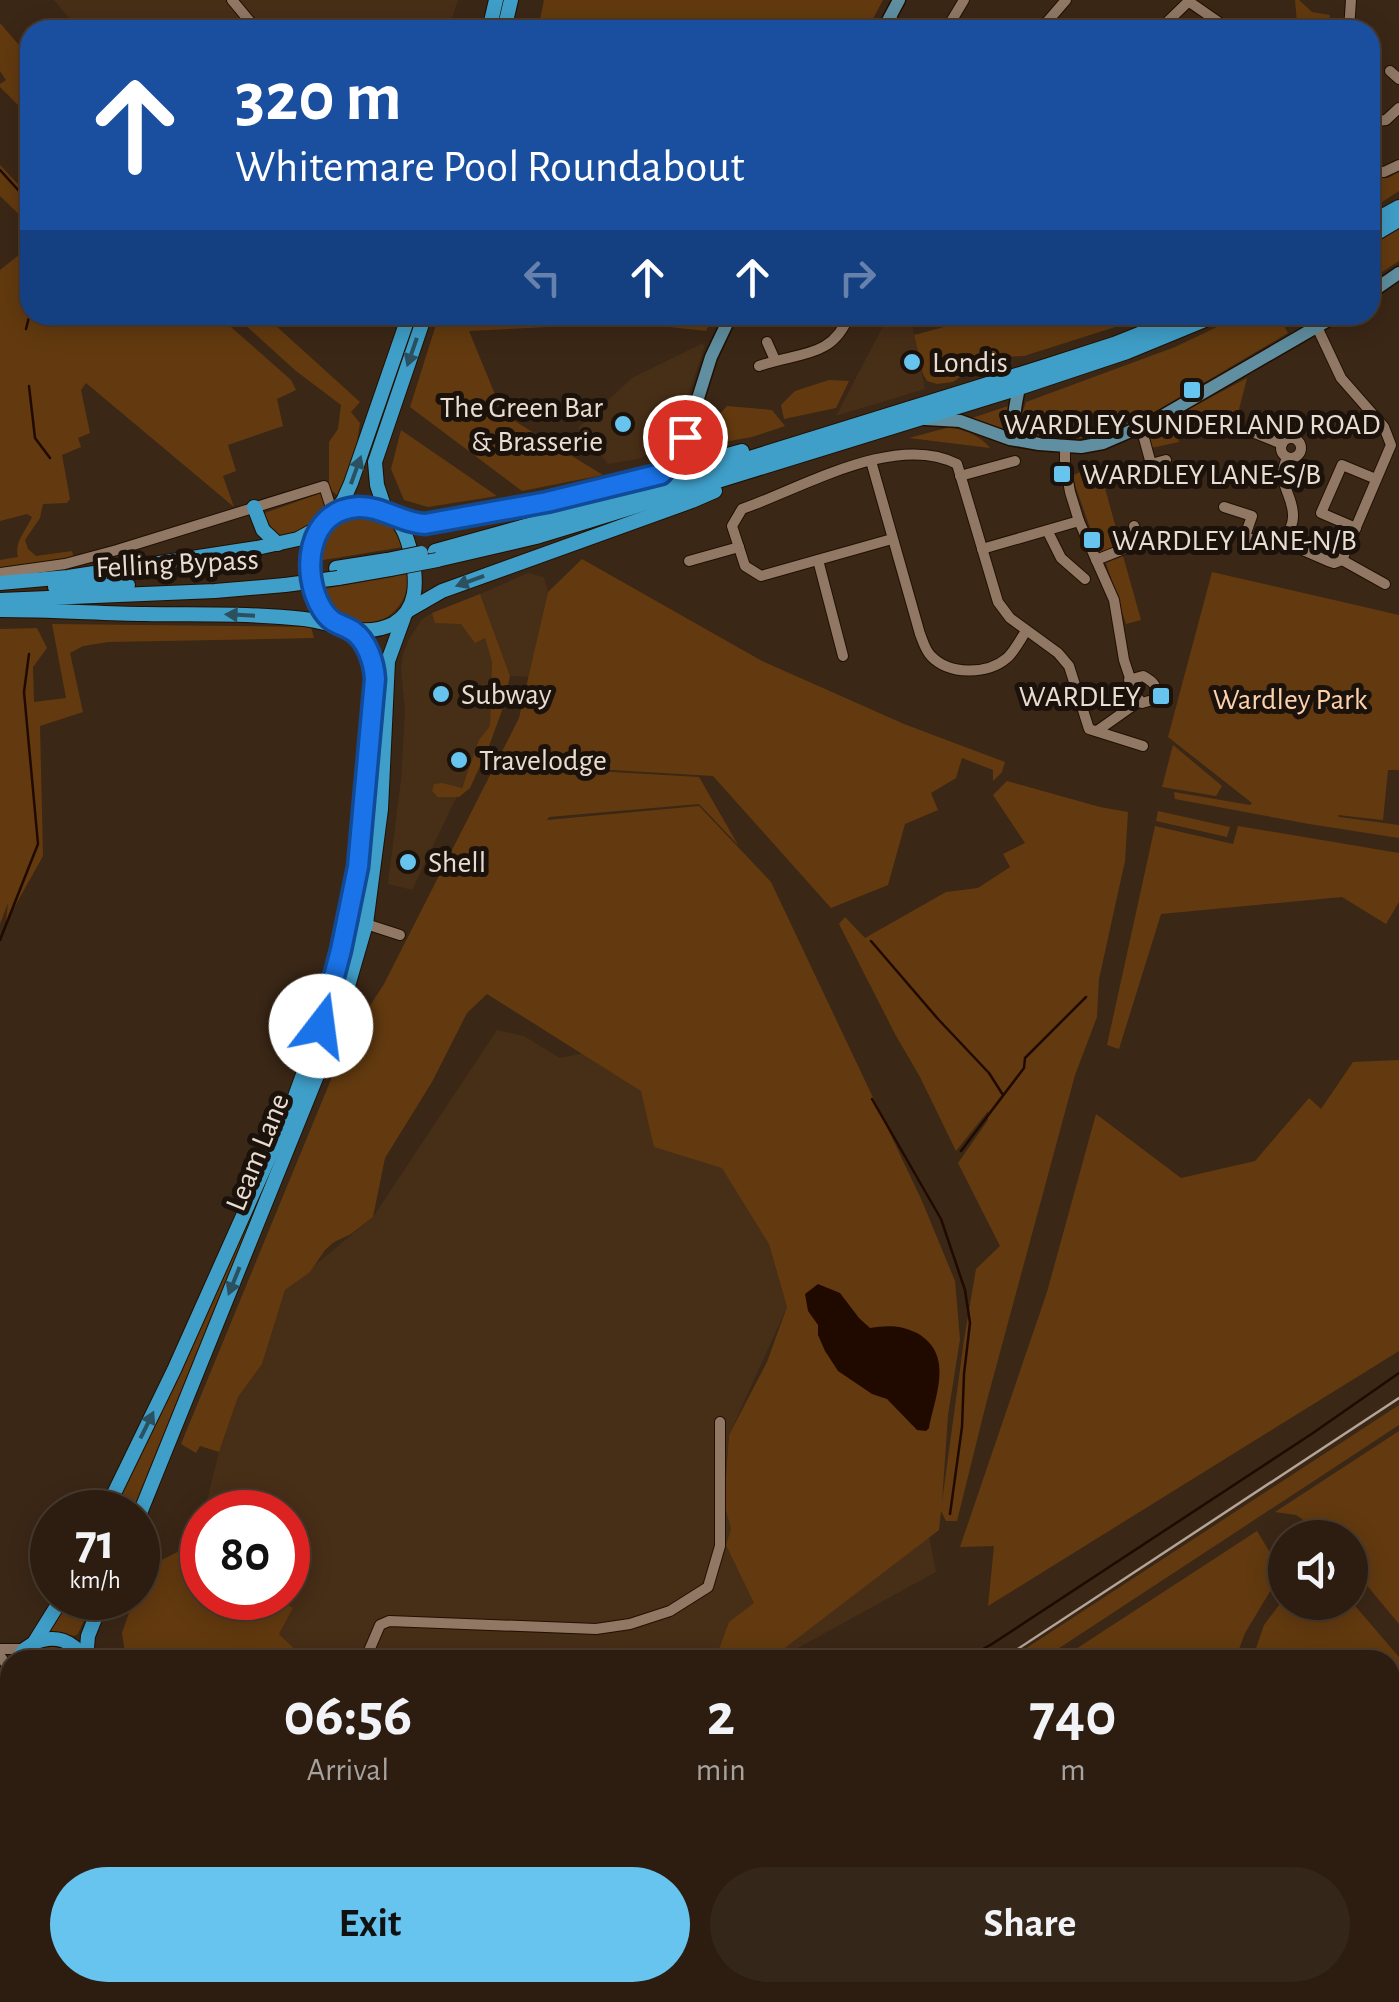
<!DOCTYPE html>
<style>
:root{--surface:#2c1d10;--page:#342619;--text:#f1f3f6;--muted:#a6a29f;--line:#483b30;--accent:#66c4ef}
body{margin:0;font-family:"Alegreya Sans",sans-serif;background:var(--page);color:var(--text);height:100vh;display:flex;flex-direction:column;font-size:38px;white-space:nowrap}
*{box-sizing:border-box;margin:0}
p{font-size:32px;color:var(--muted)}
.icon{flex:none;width:55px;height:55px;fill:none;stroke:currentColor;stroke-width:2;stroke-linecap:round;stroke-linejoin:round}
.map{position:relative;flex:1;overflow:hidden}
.drawer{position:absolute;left:0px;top:1650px;width:1400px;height:352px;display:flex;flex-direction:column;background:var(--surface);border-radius:30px 30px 0 0;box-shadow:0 5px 25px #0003,0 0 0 2px var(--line)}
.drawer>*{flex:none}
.banner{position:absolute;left:20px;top:20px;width:1360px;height:305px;border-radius:30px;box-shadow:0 5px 25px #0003,0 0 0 2px var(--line);background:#1a4fa0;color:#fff;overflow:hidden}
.tools{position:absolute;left:1268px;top:1520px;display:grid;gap:20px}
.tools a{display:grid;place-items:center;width:100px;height:100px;border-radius:50%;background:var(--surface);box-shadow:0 5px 25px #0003,0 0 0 2px var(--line);font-size:50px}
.speed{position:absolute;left:30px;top:1490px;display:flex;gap:20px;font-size:50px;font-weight:700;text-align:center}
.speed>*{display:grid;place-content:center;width:130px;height:130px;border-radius:50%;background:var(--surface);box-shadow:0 5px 25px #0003,0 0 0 2px var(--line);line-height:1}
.speed small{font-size:25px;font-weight:400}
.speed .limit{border:15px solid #d22;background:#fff;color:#111}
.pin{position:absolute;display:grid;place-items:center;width:85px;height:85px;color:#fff;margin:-42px;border:5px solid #fff;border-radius:50%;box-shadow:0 2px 10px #0007}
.me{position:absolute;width:110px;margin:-55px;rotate:15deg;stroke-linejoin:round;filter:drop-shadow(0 0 8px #0008)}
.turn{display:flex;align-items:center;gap:35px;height:210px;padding:0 50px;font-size:45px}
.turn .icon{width:130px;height:130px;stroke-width:2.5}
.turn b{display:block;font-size:70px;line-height:85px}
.lanes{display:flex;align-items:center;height:95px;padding:0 50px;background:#0003;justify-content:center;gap:50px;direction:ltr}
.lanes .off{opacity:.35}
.eta{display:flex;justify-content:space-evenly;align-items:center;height:170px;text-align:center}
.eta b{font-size:60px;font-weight:700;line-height:70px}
.primary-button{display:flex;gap:20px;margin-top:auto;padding:20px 50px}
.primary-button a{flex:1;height:115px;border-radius:60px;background:var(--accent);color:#111;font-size:40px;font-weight:700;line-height:115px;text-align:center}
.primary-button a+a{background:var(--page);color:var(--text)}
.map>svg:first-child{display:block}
</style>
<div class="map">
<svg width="1399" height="2002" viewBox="0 0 1399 2002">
<rect width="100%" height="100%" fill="#3b2716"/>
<g fill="#472e17">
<polygon points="54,0 458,0 448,30 79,30"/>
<polygon points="889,315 910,315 925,389 836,416"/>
<polygon points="701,344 705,345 682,414 672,433 655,451 638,459 608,464 578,428 632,378"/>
<polygon points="528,573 544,577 548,592 529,677 510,676 480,594"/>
<polygon points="432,613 461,624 485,638 492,662 490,727 412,890 388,884 401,780 405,710 401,670 403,654 409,639 422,619"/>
<polygon points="497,1030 524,1036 560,1058 624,1044 713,1101 769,1243 787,1307 729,1435 724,1502 912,1449 936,1572 776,1660 306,1660 279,1634 293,1608 278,1598 288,1598 288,1512 204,1512 219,1452 238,1397 262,1364 285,1290 373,1217"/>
<polygon points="10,1873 10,1982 0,1973 0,1893"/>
<polygon points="21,1993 464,1993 450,2002 31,2002"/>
</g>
<g fill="#633a0f">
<polygon points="544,0 883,0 867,30 538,30"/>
<polygon points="1295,0 1299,0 1312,12 1330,15 1327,30 1305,30 1297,23"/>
<polygon points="0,23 30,58 30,117 0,87 0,84 6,80 0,71"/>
<polygon points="0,165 30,197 30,225 0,196"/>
<polygon points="1399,172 1399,191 1370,210 1370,177 1388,178"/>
<polygon points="1399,228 1399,261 1370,280 1370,245"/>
<path d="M 30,246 L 30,315 L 222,315 L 231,327 L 291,380 L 296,390 L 277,399 L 283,426 L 228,445 L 236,471 L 223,476 L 234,507 L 86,383 L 81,390 L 90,433 L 78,438 L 81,447 L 62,455 L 70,499 L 67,503 L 43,504 L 40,518 L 25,540 L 28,549 L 36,556 L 72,551 L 74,559 L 0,568 L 0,560 L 18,557 C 14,541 26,531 32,517 L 27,514 L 0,521 L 0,270 Z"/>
<path d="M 234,315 L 264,315 L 360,402 L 351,412 L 360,423 C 356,446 354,480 337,495 L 329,489 L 329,442 L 338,429 L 341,405 L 296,371 Z"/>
<polygon points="439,315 715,315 706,331 632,323 469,331 503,414 603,475 522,491 410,407"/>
<polygon points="988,315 1153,315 1024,356 999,357 977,365 953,382 937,384 927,381 923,374 914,335"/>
<polygon points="1242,315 1259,315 1259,319 1264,315 1278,315 1288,333 1156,411 1098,437 1066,439 1028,434 1022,413 1026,402 1175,347"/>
<polygon points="1247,378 1231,441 1222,413 1175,427 1179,442 1151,448 1148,438 1157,426"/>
<polygon points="829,380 849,381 836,408 784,419 781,405 795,391"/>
<polygon points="1011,405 1010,425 1013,436 969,419"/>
<polygon points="727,406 772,410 785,426 752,437 724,442 715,432 717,417"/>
<path d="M 950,427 C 967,431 979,435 990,448 L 909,438 Z"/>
<polygon points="401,430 497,496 428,507 404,500 391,469"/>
<polygon points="1098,463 1121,546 1099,554 1072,476"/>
<path d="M 321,493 L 325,500 L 323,514 C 313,523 294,539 279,536 C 271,535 267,524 263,518 L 265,513 Z"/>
<path d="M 357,514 C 381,514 396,524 403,547 L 317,561 C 319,535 331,520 357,514 Z"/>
<polygon points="1123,556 1141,620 1126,624 1106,563"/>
<polygon points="582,559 762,661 904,724 1005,762 1002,772 993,781 993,770 962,758 956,778 931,793 938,810 905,824 888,885 831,908 713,776 595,769 582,773 595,771 699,777 738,845 699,804 549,817 547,820 699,806 771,882 922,1201 955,1281 960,1339 948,1415 942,1502 964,1340 976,1269 1000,1246 958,1163 988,1120 988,1111 956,1151 920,1077 895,1034 839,924 845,917 865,938 946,892 978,888 1010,867 1003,854 1025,843 993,795 1007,781 1100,807 1128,812 1125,861 1099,979 1097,1017 1075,1075 986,1404 957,1521 946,1521 941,1511 939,1530 769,1660 715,1660 729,1622 754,1603 726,1545 731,1529 724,1503 729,1435 767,1362 787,1307 769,1244 722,1168 654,1147 641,1091 487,994 467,1013 432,1082 385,1158 373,1217 351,1234 334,1242 325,1250 310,1272 285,1290 262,1364 238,1397 219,1452 200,1446 196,1453 181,1444 346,1043 384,984 519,718 548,592"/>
<polygon points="1212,572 1399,615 1399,770 1388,770 1383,820 1338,815 1339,817 1399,825 1399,838 1309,824 1175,799 1174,792 1250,805 1252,803 1168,737"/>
<path d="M 409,574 C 408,634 333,641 323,589 Z"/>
<polygon points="480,594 510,676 504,705 489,746 470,788 459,797 438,797 432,791 434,784 442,783 462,788 479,740 490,726 492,662 485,638 475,643 461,624 435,623 432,613"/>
<polygon points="52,624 311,627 314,638 109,642 83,646 70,653 83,712 40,726 43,856 6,922 8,903 0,924 0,629 37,628 47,648 33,667 34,702 66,698"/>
<polygon points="1173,745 1222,786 1216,796 1162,787"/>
<polygon points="1158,811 1230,827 1227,837 1156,821"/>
<polygon points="1155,826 1233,844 1238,826 1399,853 1399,902 1386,924 1342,897 1161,914 1119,1049 1107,1045"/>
<polygon points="1399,1060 1399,1351 988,1606 994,1546 960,1547 1047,1292 1096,1114 1181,1178 1255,1161 1309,1098 1321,1109 1353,1062"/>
<polygon points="289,1125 292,1127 134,1512 110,1512"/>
<polygon points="1399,1405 1399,1425 1041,1660 1008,1660"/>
<polygon points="1399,1431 1399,1624 1350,1565 1350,1538 1328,1537 1296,1515 1275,1512"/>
<polygon points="1257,1531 1271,1554 1277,1580 1245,1633 1235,1660 1059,1660"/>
<polygon points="197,1542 202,1545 202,1598 278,1598 293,1608 279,1634 306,1660 126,1660 122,1633 134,1598 138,1598 138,1587 144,1569"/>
<polygon points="1285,1597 1285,1602 1350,1602 1350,1600 1399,1657 1399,1776 1390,1774 1390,1660 1252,1660 1264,1625"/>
<polygon points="66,1598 94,1598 78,1634 74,1636 50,1631"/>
<polygon points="51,1645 69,1649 77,1660 28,1660 37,1651"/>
<polygon points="1399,1831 1399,1874 1390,1879 1390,1836"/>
<polygon points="1399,1876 1399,2002 1390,2002 1387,1993 1390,1992 1390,1881"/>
<polygon points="507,1993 507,1992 590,1993 574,2002 493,2002"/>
<polygon points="845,1993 1053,1992 1057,2002 843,2002"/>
<polygon points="1261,1993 1378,1993 1378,2002 1258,2002"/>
</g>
<g fill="#200a00">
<path d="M 818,1284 L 840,1293 L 859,1318 L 870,1328 C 887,1325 901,1325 917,1333 C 954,1354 936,1394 929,1428 L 926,1431 L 917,1430 L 887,1399 L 872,1394 L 838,1371 L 825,1351 L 818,1335 L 818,1325 L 808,1311 L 805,1294 Z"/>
<polygon points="1068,1993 1164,1993 1158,2002 1071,2002"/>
</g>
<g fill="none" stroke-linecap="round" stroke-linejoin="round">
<g stroke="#200a00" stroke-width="2.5">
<polyline points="0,170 30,203"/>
<polyline points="26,329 30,313"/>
<polyline points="29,386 35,438 50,458"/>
<polyline points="0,940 38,844 24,692 29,654"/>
<polyline points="871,941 938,1019 989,1073 1003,1095"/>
<polyline points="872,1099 941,1219 965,1290 970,1323 964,1374 962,1427 950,1514"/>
<polyline points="961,1151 1024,1068 1025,1058 1086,997"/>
<polyline points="963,1660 992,1644 1313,1433 1399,1373"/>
</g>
<defs>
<g id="minor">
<polyline points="232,0 257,30"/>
<polyline points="1188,1 1230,30"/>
<polyline points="889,19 909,30"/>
<polyline points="946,30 964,0"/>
<polyline points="1040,30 1066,0"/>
<polyline points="1159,30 1190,0"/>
<polyline points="1349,30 1351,0"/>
<polyline points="1390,71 1399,79"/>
<polyline points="1370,122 1386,120 1399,108"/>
<polyline points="1370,171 1384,172 1399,165"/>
<polyline points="767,342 775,360"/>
<path d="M 759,366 C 797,352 833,359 849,315"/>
<polyline points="1141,427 1151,464 1166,460"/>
<polyline points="1255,433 1282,444"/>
<circle cx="1291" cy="448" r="10"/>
<polyline points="1065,446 1065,463 1070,492 1079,521 1114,600 1124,660 1138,702 1097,731"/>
<path d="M 871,461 L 920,634 C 923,641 925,650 931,656 C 949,675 987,675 1007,658 C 1014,652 1020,640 1026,631"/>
<polyline points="960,476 1015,461"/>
<path d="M 1224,507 L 1252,516 L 1245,536 C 1255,542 1272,545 1284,542 L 1328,561 L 1334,563 L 1342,560 L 1391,445 L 1384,427 L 1341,378 L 1317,327"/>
<polyline points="1356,528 1321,513 1342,465 1376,479"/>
<polyline points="1048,532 1061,558 1085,579"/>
<path d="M 892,539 L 761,576 L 745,566 L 732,526 L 742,509 C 802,488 896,432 957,464 L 998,602 L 1010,618 L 1058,653 L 1069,666 L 1089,729 L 1143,746"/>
<path d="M 1284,542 C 1288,534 1293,525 1293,517 C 1294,494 1275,484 1287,458"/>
<polyline points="982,549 1079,521"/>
<polyline points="818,560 843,656"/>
<polyline points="1096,560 1139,543 1134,526"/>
<polyline points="1342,560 1385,584"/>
<polyline points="689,561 739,547"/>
<polyline points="0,573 65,564 117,550 324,486 333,514"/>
<path d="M 1129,680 L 1143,676 C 1154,682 1158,686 1156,699 L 1142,703 L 1136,696"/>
<polyline points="366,924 400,935"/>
<polyline points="0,1649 25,1649"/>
<polyline points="0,1656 10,1669"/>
<polyline points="365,1660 380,1625 389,1621 596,1629 630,1624 670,1611 708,1587 720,1546 720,1422"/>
<polyline points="0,1874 10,1854"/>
<polyline points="0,1984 20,2002"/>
<polyline points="90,1992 95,1996 102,1992"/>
<polyline points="129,2002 145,1992"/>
<polyline points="223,2002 237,1992"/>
<polyline points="312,2002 322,1992"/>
<polyline points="655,2002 655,1992"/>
<polyline points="664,2002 669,1992"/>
</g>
<g id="major">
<polyline points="883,30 899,0"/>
<polyline points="1370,293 1399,273"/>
<path d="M 1019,388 C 1014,413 1008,427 1033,442"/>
<polyline points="694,411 711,357 731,315"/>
<polyline points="925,419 960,421 1010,439 1039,444 1081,447 1103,443 1154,421 1337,315"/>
<polyline points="703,1992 723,2002"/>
</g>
<g id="highway">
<polyline points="489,30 496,0"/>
<polyline points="504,30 511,0"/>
<polyline points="1370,223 1399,207"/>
<polyline points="1370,237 1399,220"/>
<path d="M 693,424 C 693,441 702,449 716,458"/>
<polyline points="662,473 679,453 694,411"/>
<polyline points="254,507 263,530 278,544"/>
<polyline points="386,512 377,485 375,462 425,315"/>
<polyline points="333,514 343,501 351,483 409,315"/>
<polyline points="394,516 411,522 425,524 475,515 592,492 742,451"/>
<polyline points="435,551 569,514 1049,365 1114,344 1187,315"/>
<polyline points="437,560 536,537 582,523 1019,388 1127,352 1217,315"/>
<polyline points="336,568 387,560"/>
<polyline points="338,578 390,569"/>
<polyline points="0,583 68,577 257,548 298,539 318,528"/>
<polyline points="55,587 128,585"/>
<polyline points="0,600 215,591 285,585"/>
<path d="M 0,610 C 48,610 96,613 145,614 C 198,615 251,613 304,619 C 335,623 362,639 393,624 C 418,610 417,582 412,557 C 408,541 403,520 386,512 C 375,507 362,506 349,508 C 294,518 303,598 337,625"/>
<polyline points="409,610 442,591 692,501 715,491"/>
<polyline points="105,1512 174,1370 289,1113 321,1025 341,950 357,867 366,786 374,671 368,652 354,631"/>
<polyline points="138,1518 335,1031 366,924 381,809 388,661 404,617"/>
<path d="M 34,1643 C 55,1634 73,1640 85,1660"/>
<polyline points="17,1660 25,1649 34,1643 62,1598"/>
<polyline points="86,1660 88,1636 103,1598"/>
<polyline points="0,1724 10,1683"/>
<polyline points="0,1743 8,1715"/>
<polyline points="0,1827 10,1807"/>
</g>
</defs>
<use href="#minor" stroke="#211001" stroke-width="12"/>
<use href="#major" stroke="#211001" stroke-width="15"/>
<use href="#highway" stroke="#211001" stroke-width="16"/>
<use href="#minor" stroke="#907865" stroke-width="10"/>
<use href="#major" stroke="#5f8fa1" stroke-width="12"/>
<use href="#highway" stroke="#3f9fc9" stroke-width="14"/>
<g stroke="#b4a598" stroke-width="2.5">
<polyline points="1001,1660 1399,1398"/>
<polyline points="474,2002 489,1992"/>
</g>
<defs>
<g id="highway-bridge">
<polyline points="387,560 421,553"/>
<polyline points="390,569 437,560"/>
<polyline points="285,585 338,578"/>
</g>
</defs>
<use href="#highway-bridge" stroke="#211001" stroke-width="16" stroke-linecap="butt"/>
<use href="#highway-bridge" stroke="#3f9fc9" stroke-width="14"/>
</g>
<defs><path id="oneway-solid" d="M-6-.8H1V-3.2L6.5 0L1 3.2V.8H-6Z" transform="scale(2.5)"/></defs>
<g fill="#2b5160">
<use href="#oneway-solid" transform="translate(412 352) rotate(109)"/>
<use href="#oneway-solid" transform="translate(356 470) rotate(-70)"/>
<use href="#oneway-solid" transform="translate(470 581) rotate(160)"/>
<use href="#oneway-solid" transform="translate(240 615) rotate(-177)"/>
<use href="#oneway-solid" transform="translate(234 1281) rotate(112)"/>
<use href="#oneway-solid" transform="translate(147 1425) rotate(-64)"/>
</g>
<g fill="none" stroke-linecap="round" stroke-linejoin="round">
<defs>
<path id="route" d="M 321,1026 L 341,950 L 358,867 L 375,679 C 374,662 367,641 353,631 C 340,623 332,625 322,609 C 300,573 307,510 358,507 C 382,506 401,523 425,524 L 547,502 L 661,474 L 679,453 L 685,437"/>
</defs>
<use href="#route" stroke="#114b97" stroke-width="25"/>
<use href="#route" stroke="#1a73e8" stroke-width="18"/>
</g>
<g fill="#66c4ef" stroke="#1b120b" stroke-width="4">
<circle cx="912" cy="362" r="10"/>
<rect x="1182" y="380" width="20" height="20" rx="5"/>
<circle cx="623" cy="424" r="10"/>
<rect x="1052" y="464" width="20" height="20" rx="5"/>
<rect x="1082" y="530" width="20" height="20" rx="5"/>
<circle cx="441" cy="694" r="10"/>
<rect x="1151" y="686" width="20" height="20" rx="5"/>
<circle cx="459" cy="760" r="10"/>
<circle cx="408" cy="862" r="10"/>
</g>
<g text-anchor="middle" stroke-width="10" stroke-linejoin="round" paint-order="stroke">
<g font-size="30" fill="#e9dcd1" stroke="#1b120b" text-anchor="start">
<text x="932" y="372">Londis</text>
<text x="603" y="417" text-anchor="end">The Green Bar<tspan x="603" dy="34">&amp; Brasserie</tspan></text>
<text x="1192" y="434" text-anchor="middle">WARDLEY SUNDERLAND ROAD</text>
<text x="1082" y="484">WARDLEY LANE-S/B</text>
<text x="1112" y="550">WARDLEY LANE-N/B</text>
<text x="461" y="704">Subway</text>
<text x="1141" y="706" text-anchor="end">WARDLEY</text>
<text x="479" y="770">Travelodge</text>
<text x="428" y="872">Shell</text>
</g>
<g font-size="30" fill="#e9dcd1" stroke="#1b120b">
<text transform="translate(177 563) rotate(-3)" y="10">Felling Bypass</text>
<text transform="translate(257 1152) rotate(-68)" y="10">Leam Lane</text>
</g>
<g font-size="30" fill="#fcd1ac" stroke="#1b120b">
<text x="1290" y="709">Wardley Park</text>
</g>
</g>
</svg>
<div class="tools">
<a><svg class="icon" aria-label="sound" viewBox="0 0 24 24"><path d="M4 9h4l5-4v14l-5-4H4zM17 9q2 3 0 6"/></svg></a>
</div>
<div class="speed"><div>71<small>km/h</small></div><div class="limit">80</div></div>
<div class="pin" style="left:685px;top:437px;background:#d93025"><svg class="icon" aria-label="arrive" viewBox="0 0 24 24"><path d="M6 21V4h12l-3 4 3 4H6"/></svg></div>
<svg class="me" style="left:321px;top:1026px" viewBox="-20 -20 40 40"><circle r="19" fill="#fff"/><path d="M0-13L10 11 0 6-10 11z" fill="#1a73e8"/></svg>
<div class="banner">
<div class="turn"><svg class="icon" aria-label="ahead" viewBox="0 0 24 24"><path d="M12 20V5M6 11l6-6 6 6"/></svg><div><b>320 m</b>Whitemare Pool Roundabout</div></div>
<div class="lanes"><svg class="icon off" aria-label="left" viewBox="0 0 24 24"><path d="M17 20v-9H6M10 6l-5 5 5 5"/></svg><svg class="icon" aria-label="ahead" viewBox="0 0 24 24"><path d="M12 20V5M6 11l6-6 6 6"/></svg><svg class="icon" aria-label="ahead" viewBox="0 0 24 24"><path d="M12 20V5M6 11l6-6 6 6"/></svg><svg class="icon off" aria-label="right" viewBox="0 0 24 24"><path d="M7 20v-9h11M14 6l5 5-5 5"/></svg></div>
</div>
<section class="drawer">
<div class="eta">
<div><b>06:56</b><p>Arrival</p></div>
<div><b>2</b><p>min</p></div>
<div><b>740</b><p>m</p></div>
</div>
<div class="primary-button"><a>Exit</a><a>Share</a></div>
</section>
</div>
